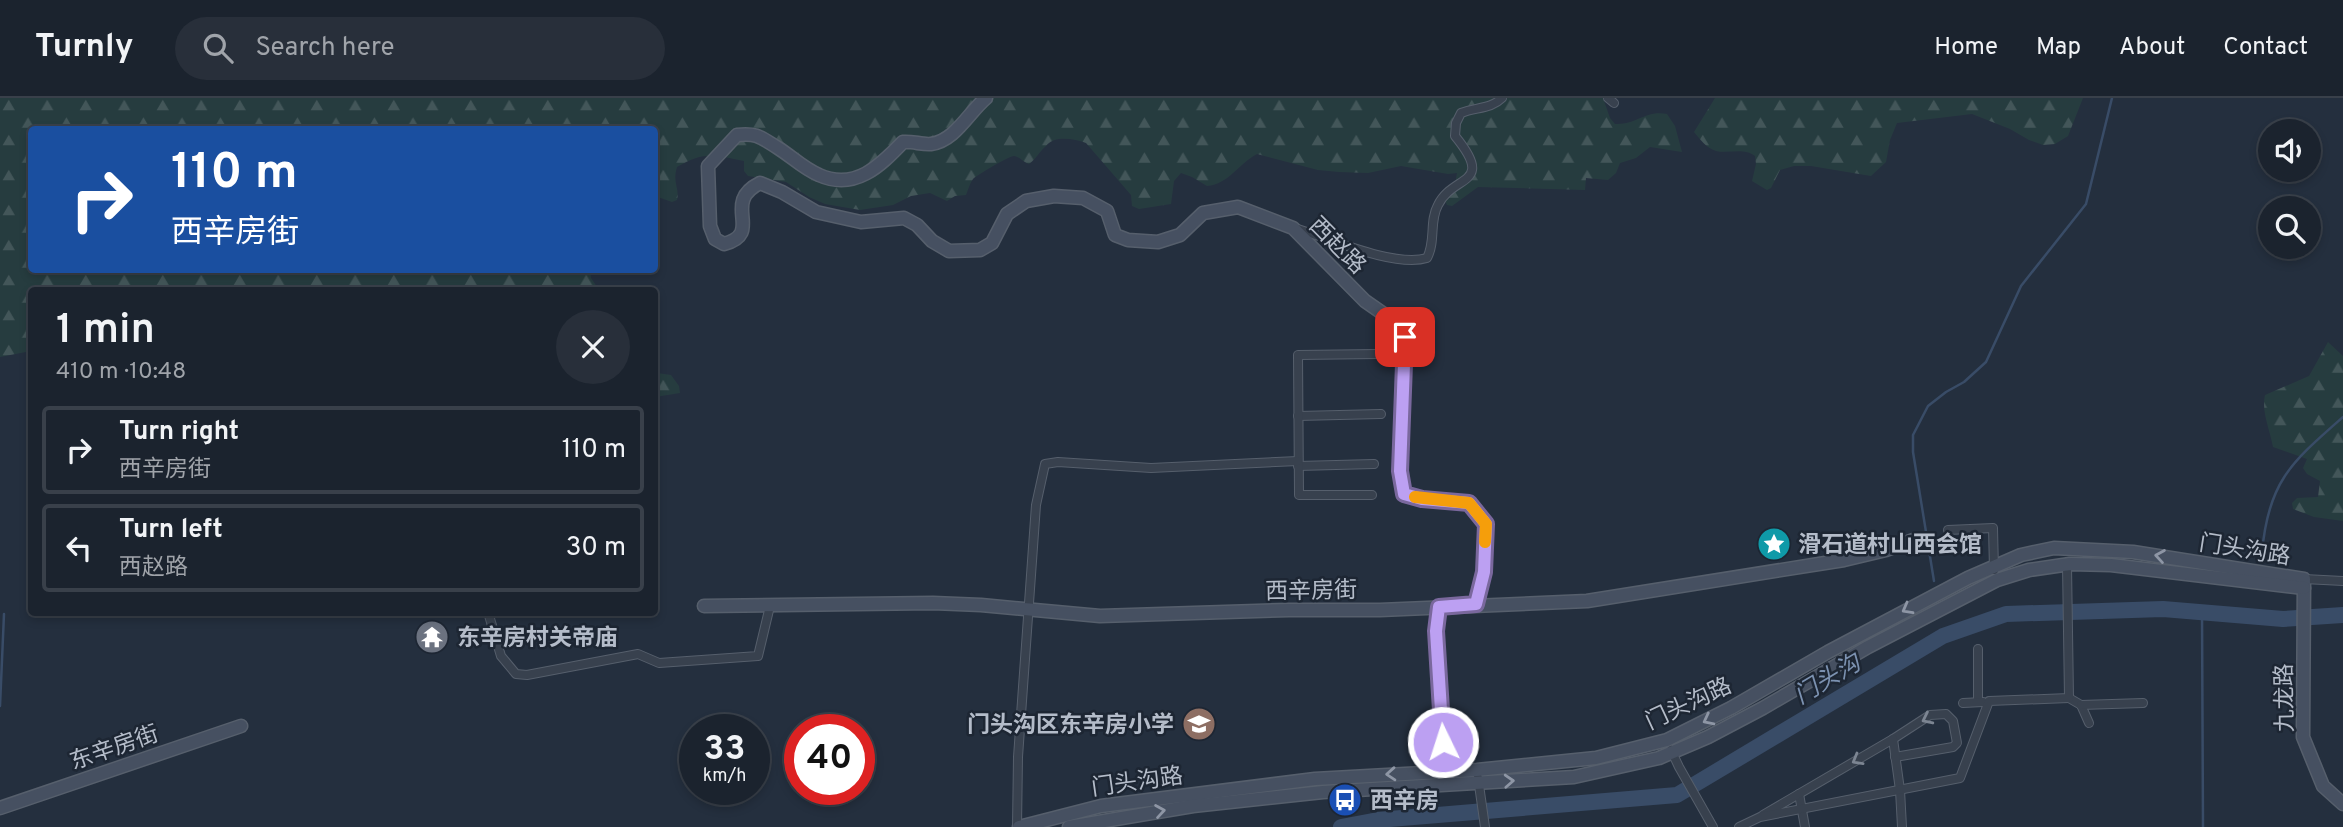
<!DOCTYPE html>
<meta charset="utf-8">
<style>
:root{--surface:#1b232e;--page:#282f3a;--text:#f1f3f6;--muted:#a0a4aa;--line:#39404a}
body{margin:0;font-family:Overpass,"Noto Sans SC",sans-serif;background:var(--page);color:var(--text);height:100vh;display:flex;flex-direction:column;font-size:26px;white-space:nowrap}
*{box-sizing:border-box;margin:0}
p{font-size:23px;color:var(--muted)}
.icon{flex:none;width:38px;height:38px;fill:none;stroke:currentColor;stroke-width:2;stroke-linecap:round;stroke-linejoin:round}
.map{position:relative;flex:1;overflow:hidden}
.sheet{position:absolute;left:28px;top:189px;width:630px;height:329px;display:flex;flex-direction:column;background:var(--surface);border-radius:7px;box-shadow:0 4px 10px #0003,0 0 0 2px var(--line)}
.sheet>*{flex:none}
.top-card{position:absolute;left:28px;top:28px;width:630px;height:147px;border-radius:7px;box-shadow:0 4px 10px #0003,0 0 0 2px var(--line);background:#1a4fa0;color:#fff;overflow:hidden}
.controls{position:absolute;left:2258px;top:21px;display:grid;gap:14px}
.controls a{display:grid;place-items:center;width:63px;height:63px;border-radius:50%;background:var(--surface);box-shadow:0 4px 10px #0003,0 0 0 2px var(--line);font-size:35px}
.speed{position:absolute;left:679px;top:616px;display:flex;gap:14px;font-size:35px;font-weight:700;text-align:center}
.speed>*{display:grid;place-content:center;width:91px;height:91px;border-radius:50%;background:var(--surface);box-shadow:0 4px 10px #0003,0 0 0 2px var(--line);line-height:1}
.speed small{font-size:18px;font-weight:400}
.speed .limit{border:10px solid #d22;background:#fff;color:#111}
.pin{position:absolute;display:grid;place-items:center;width:60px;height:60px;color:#fff;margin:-30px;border-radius:14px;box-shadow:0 4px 10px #0006}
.me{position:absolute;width:77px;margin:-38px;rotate:356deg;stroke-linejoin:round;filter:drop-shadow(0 0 5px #0008)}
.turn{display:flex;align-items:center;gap:24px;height:147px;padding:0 28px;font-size:32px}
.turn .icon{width:91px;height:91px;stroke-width:2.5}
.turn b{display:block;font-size:49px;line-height:60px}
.round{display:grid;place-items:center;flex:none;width:74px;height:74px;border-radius:37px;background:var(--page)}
.summary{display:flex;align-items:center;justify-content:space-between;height:119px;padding:0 28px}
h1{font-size:42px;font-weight:600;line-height:52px}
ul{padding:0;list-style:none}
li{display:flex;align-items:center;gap:21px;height:88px;margin:0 14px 10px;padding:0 14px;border:4px solid var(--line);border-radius:7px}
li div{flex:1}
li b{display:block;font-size:26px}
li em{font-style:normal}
header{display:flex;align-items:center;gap:42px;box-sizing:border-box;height:98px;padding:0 35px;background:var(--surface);border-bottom:2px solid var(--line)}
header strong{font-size:33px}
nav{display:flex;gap:38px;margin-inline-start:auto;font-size:24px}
.search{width:490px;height:63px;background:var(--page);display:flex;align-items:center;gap:18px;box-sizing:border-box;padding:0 24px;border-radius:38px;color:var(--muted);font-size:26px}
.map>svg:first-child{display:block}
</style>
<header>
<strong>Turnly</strong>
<div class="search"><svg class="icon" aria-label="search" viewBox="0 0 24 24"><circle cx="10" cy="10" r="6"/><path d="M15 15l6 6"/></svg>Search here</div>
<nav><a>Home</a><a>Map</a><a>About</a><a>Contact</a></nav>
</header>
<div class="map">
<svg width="2343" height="729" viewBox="0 0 2343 729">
<defs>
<pattern id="forest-firs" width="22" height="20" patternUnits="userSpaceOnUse" patternTransform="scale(1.75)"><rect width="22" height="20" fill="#263c3f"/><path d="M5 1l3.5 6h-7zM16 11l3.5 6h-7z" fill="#435659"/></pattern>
</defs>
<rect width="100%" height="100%" fill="#242f3e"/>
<g fill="url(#forest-firs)">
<path d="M 0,0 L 1603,0 L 1610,20 L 1615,26 C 1638,27 1644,12 1667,16 L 1675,28 L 1682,54 L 1650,49 L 1636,60 L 1620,65 L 1616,75 L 1608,82 L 1586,80 L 1585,92 L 1478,89 L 1452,108 L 1447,107 L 1442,96 L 1446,89 L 1455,86 L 1457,75 L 1448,76 L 1401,68 L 1368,75 L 1339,74 L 1318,72 L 1257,56 C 1238,66 1229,86 1207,88 L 1192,79 L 1181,75 L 1174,83 L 1171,106 L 1139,111 L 1132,108 L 1131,97 L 1086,45 C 1074,41 1055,37 1046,48 C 1039,54 1037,60 1029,66 C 1023,64 1020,59 1014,58 C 1009,58 977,77 973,81 C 970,85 968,92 966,97 L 955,98 L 947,103 L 930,95 L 911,98 L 893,107 L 860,112 L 825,106 L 809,99 L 786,84 L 748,78 L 744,73 L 744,63 C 714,57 704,53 677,69 C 672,85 680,91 677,102 L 672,104 L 655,98 L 654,32 L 32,32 L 32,172 L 590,172 L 591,180 L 599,192 L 32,192 L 31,253 L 0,259 Z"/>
<path d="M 1715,0 L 2083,0 L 2068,38 L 2055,46 L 2043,47 L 2029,42 L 2010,31 L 1972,16 L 1897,25 L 1890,42 L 1886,64 L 1871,78 L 1811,68 L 1794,68 L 1780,72 L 1771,90 L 1767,92 L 1752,83 L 1756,66 L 1755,58 C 1744,49 1729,56 1716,53 C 1706,50 1700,41 1694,34 Z"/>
<path d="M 2328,244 L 2343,258 L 2343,423 L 2314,419 L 2293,411 L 2292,405 L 2297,400 L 2318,399 L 2320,383 L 2307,376 L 2303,370 L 2307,361 L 2273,349 C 2270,332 2261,313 2265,297 L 2309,278 Z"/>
<polygon points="655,272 657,275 671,277 679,288 680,295 655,299"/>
</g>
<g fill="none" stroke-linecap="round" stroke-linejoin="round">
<g stroke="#394c67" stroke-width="2.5">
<path d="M 2262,455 C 2268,383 2292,364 2343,319"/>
<polyline points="1934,483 1913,354 1913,337 1928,308 1946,294 1964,284 1986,264 2021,188 2086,106 2112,0"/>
<polyline points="2202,514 2203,729"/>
<polyline points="0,608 4,516"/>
</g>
<polyline stroke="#394c67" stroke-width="16" points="1341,729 1378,722 1677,697 1943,538 2006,516 2163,511 2283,521 2343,517"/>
<defs>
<g id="street">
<polyline points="1608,0 1614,5"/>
<path d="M 1295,130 C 1328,140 1395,170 1427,160 C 1436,143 1429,123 1438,107 C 1453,76 1496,88 1455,38 L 1456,25 L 1461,15 C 1476,9 1491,11 1502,0"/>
<polyline points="1298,318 1381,316"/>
<polyline points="1298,368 1374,366"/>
<polyline points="1372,397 1299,397 1298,257 1379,256"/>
<polyline points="1948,432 1993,430 1994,472"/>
<polyline points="2304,481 2343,483"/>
<polyline points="488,514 501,558 516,576 527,577 638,556 659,565 758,558 770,508"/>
<polyline points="2069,600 2081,607 2089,625"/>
<polyline points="1978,604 1978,551"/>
<polyline points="1963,605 1983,604"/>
<polyline points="2081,607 2143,605"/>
<polyline points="1893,641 1930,617 1946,616 1953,623 1957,645 1953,649 1895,659"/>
<polyline points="1671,652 1679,669 1713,729"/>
<polyline points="1478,680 1485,729"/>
<polyline points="1799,696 1805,729"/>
<polyline points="1763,717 1893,641 1900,692 1902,729"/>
<polyline points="1017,729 1018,659 1036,407 1045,366 1058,364 1151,370 1298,363"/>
<polyline points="1739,729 1760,719 1960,680 1989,603 2069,600 2067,467"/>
</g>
<g id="secondary">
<path d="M 986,0 C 969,14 955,43 931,46 C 923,47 912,43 903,44 C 880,68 855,93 819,77 C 804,71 791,58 778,50 C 760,39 758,35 737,37 L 708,68 L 710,128 L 715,141 L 724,146 C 765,135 720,105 760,85 L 782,94 L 816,114 L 861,124 L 904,120 L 917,127 L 932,143 L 949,153 L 980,152 L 992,145 L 1007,116 L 1026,103 L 1054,98 L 1083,100 L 1107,113 L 1115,137 L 1128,142 L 1158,144 L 1180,137 L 1203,115 L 1238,109 L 1293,130 L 1365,203 L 1398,226 L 1405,239 L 1400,373 L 1404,396 L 1421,401 L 1470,405 L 1486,426 L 1484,474 L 1476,506"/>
<polyline points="704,508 933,505 981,507 1100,518 1289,512 1380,512 1587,503 1844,462 1886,452 1913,442"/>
<polyline points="1439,509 1436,533 1445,672"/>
<polyline points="0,710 241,628"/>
<polyline points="1019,729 1101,708 1315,681 1477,672 1596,660 1667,642 1731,610 1828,554 1968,480 2021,457 2054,450 2133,454 2304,481 2303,639 2323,688 2343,706"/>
<polyline points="1069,729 1193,708 1323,694 1574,679 1659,660 1708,639 1763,610 1868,549 1997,482 2029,472 2070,466 2111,467 2304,490"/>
</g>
</defs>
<use href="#street" stroke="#565f6c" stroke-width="10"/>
<use href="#secondary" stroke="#565f6c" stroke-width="15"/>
<use href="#street" stroke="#38414e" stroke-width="8"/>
<use href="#secondary" stroke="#465061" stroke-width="12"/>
</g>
<defs><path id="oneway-chevron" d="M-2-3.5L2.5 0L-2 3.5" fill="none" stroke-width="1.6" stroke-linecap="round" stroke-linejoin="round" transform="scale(1.75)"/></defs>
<g stroke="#8e96a5">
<use href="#oneway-chevron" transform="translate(2160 458) rotate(-171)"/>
<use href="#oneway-chevron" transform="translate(1907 511) rotate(151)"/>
<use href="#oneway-chevron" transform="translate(1708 622) rotate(153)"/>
<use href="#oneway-chevron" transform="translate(1391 676) rotate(176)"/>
<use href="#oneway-chevron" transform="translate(1509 683) rotate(-3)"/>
<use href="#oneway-chevron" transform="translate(1160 713) rotate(-9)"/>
</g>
<g stroke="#7c8592">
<use href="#oneway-chevron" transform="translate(1927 621) rotate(154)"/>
<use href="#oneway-chevron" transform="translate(1857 662) rotate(150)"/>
</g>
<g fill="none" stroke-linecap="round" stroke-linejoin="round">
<defs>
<polyline id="route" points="1405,239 1400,373 1404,396 1422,401 1469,405 1486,426 1484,474 1476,506 1439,509 1436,533 1443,644"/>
</defs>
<use href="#route" stroke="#7a689d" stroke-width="18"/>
<use href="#route" stroke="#bca0f2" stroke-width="12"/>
<polyline stroke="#f59e0b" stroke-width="12" points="1415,399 1469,405 1486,426 1485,444"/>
</g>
<defs>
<symbol id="sight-disc" viewBox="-11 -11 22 22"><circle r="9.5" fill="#0f9aa8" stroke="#1d2633"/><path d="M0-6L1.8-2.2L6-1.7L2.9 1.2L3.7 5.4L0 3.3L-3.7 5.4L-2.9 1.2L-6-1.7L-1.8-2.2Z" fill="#fff"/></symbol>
<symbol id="temple-disc" viewBox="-11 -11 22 22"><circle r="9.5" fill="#6b7280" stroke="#1d2633"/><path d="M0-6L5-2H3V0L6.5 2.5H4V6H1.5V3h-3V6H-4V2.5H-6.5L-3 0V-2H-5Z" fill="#fff"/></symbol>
<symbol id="school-disc" viewBox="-11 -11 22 22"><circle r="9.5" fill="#8d6e63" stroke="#1d2633"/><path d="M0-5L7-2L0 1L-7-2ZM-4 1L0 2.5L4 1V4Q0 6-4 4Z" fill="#fff"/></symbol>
<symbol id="bus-disc" viewBox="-11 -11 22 22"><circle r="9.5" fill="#1a4fb4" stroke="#1d2633"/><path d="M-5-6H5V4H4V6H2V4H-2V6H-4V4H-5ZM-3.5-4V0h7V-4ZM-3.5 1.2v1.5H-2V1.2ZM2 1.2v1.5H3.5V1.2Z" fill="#fff"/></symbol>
</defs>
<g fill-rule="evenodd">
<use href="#sight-disc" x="1755" y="427" width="38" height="38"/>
<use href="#temple-disc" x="413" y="520" width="38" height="38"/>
<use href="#school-disc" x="1180" y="607" width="38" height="38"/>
<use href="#bus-disc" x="1326" y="683" width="38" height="38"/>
</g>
<g text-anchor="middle" stroke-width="5" stroke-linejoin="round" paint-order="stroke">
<g font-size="23" fill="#b4bcc9" stroke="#1d2633">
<text transform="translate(1338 147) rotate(45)" y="8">西赵路</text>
<text transform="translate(2245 451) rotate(9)" y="8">门头沟路</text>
<text transform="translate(1311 492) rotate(-1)" y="8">西辛房街</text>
<text transform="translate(2284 600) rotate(-91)" y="8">九龙路</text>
<text transform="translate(1688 605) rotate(-25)" y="8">门头沟路</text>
<text transform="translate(114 649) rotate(-19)" y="8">东辛房街</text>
<text transform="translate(1137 683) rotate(-8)" y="8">门头沟路</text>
</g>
<g font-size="23" font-weight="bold" fill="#b4bcc9" stroke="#1d2633" text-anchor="start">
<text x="1798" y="454">滑石道村山西会馆</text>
<text x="457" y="547">东辛房村关帝庙</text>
<text x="1174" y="634" text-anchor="end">门头沟区东辛房小学</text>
<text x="1370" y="710">西辛房</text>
</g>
<g font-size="24" font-style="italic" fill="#7c92b1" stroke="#1d2633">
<text transform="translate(1827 581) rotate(-31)" y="8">门头沟</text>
</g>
</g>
</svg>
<div class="controls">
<a><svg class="icon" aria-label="sound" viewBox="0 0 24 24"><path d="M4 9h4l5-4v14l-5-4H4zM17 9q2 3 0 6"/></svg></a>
<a><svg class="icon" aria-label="search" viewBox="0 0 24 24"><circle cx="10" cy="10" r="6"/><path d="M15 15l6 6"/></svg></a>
</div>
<div class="speed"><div>33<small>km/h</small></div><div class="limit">40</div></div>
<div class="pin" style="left:1405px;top:239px;background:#d93025"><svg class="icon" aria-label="arrive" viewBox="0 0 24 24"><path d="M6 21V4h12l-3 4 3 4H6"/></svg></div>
<svg class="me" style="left:1443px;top:644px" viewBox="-20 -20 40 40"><circle r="17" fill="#bca0f2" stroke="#fff" stroke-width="3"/><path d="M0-11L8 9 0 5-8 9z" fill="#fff"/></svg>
<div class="top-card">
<div class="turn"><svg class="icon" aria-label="right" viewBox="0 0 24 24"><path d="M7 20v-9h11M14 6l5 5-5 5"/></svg><div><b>110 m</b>西辛房街</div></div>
</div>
<section class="sheet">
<div class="summary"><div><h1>1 min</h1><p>410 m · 10:48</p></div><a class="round"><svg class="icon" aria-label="close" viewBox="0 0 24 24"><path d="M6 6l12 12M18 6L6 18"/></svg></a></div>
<ul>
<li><svg class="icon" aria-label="right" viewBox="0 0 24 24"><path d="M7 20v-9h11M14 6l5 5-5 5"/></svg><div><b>Turn right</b><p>西辛房街</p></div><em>110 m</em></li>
<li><svg class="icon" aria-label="left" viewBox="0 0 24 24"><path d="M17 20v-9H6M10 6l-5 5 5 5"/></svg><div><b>Turn left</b><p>西赵路</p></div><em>30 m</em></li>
</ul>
</section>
</div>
